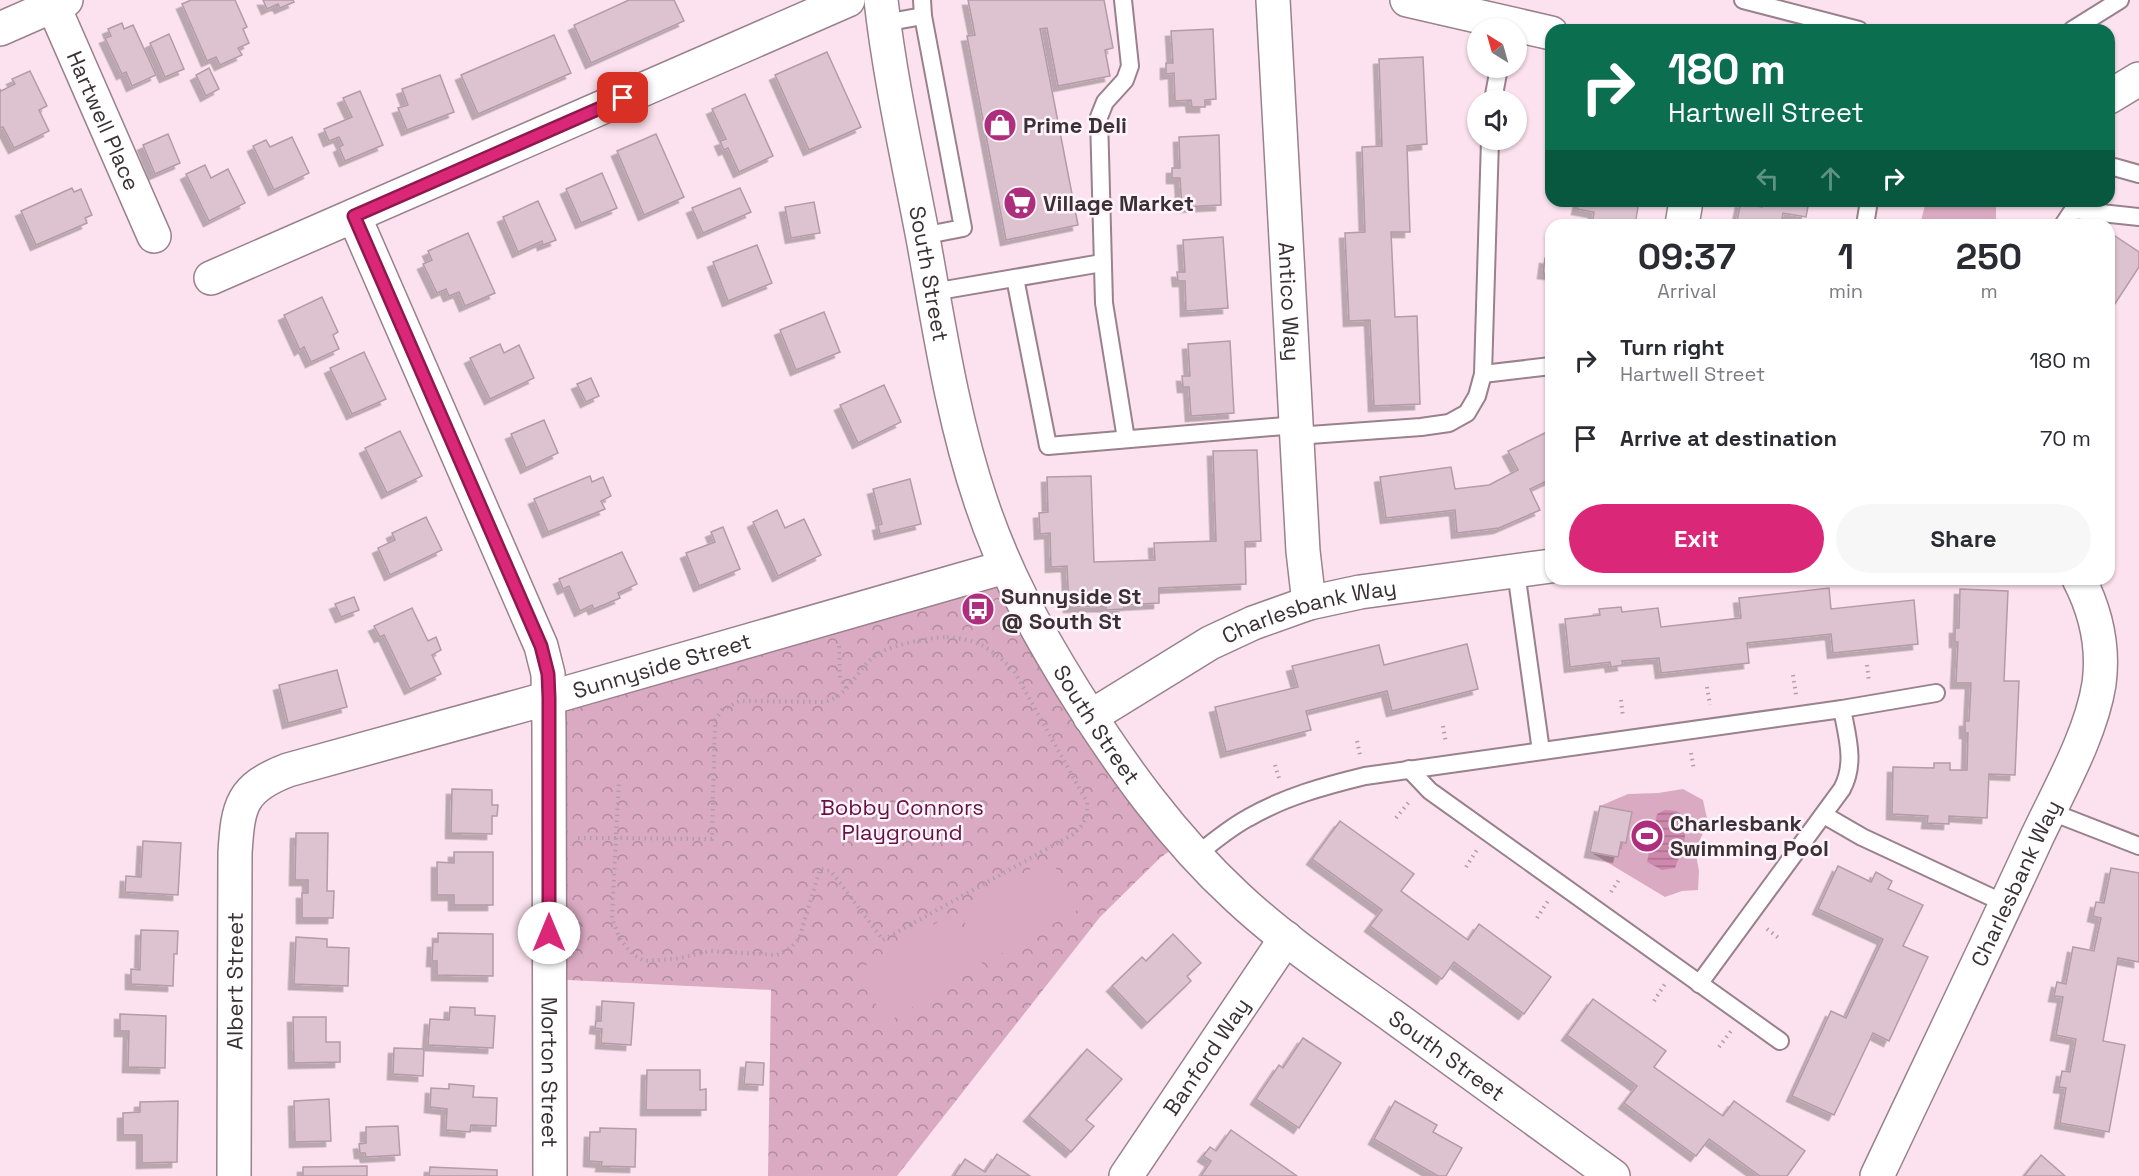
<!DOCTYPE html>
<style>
:root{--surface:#fff;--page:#f7f7f7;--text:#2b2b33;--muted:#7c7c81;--accent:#db2777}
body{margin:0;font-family:"Space Grotesk",sans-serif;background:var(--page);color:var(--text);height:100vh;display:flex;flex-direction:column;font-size:22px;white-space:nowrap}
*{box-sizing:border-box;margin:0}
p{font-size:20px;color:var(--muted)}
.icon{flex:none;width:33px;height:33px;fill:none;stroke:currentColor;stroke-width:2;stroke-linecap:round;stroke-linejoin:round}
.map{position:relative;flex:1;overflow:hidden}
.panel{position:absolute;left:1545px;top:219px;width:570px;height:366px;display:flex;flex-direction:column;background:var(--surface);border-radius:18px;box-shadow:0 2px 4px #0004}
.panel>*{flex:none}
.hud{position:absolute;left:1545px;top:24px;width:570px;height:183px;border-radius:18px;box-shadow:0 2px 4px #0004;background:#0b6e4f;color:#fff;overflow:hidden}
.needle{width:39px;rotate:323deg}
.tools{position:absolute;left:1467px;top:18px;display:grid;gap:12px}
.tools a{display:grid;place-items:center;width:60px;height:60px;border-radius:50%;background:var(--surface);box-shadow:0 2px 4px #0004;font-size:30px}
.pin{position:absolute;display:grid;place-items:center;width:51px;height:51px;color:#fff;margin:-26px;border-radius:12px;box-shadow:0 3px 9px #0006}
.me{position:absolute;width:66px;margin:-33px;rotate:0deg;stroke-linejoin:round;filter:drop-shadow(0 0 4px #0008)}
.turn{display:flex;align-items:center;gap:21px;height:126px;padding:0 24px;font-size:27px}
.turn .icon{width:78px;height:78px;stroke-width:2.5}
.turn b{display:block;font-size:42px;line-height:51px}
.lanes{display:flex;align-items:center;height:57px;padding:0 24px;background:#0003;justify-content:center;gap:30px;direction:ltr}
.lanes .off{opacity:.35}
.eta{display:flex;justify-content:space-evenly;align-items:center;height:102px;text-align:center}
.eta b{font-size:36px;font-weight:600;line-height:42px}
.action{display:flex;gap:12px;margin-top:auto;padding:12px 24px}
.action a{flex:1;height:69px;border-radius:36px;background:var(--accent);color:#fff;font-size:24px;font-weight:600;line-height:69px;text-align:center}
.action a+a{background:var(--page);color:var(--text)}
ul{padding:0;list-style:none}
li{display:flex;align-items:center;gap:18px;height:78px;padding:0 24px}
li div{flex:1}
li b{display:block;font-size:22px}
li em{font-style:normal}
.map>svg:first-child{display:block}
</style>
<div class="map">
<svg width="2139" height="1176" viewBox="0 0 2139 1176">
<defs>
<pattern id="park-crowns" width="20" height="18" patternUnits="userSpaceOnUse" patternTransform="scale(1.5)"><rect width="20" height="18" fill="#daaac2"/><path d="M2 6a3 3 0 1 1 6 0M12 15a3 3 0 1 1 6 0" fill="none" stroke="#b28b9e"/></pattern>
<pattern id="water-rules" width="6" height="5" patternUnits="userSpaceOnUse" patternTransform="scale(1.5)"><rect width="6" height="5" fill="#cf88ad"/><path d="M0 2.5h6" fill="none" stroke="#a9708e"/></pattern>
<filter id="shadow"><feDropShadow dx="-5.5" dy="5.5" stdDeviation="0" flood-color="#0004"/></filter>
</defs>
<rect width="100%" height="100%" fill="#fce2ee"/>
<polygon fill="url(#park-crowns)" points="1005,567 1182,842 1160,858 1100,917 897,1176 768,1176 771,990 549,979 549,728 577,689"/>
<g fill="#daaac2">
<polygon points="1926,201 1996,201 1996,225 1920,225"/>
<polygon points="1683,789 1703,800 1708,823 1695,850 1699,871 1698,890 1682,891 1665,897 1590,852 1600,806 1628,794 1658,793"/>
<polygon points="1050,858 1079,909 987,962 958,911"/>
<polygon points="951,914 983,965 886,1023 858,970"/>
</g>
<polygon fill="url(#water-rules)" points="1665,810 1677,811 1687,819 1684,844 1675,868 1662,870 1647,862 1657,814"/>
<g fill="#dcc3cf" stroke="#b49ba7" stroke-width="1.5" filter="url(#shadow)">
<polygon points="191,0 235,0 247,27 243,29 249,43 238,48 242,55 220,65 216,57 207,61 182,4"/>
<polygon points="263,0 293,0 294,2 280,8 278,4 267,9"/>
<polygon points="629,0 674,0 684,21 591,63 574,25"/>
<polygon points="968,0 1104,0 1113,48 1105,50 1110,76 1058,86 1047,28 1040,29 1078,225 1006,240 967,36 975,35"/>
<polygon points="122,23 124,29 133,25 156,75 132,86 126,72 122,74 105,38 111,36 108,29"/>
<polygon points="1213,29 1216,99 1205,100 1205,107 1192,107 1191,100 1175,101 1174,73 1166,74 1166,63 1173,63 1171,31"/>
<polygon points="169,34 184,69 165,77 150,43"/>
<polygon points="554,35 571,73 478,114 461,75"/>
<polygon points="827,52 861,127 809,150 775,75"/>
<polygon points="1423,57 1427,144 1407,146 1410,232 1391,232 1395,317 1417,316 1420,404 1374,406 1370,320 1349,321 1345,233 1365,232 1362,147 1382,146 1379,59"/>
<polygon points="209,68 219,89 206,96 196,75"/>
<polygon points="30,71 47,106 39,110 49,131 14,148 3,127 0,128 0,89 1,91 15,84 12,79"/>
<polygon points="440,75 454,112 407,130 398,108 408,105 402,89"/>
<polygon points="360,91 383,145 345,161 339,147 343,145 339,137 329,141 324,129 352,117 343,98"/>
<polygon points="745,94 773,156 739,172 728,148 724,150 720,141 726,139 712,109"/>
<polygon points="168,134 180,163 155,174 143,145"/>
<polygon points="656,134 684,197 644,215 617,151"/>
<polygon points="1219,135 1221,205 1182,207 1180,178 1172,178 1172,168 1180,168 1179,137"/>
<polygon points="292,137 309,173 274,190 253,146 266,140 270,147"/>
<polygon points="205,165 211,178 228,169 245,203 209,221 186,174"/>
<polygon points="602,173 617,208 581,223 566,189"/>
<polygon points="72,188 74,192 81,189 92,215 85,218 87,223 36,245 21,211"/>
<polygon points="740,188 751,212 703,233 692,208"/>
<polygon points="538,201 556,240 543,245 542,241 518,252 503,217"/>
<polygon points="1579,201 1639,201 1635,225 1592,225 1594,212 1577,209"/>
<polygon points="1763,201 1809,201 1806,217 1783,213 1781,225 1736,225 1741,202 1762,207"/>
<polygon points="814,202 820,233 791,238 785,207"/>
<polygon points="2109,232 2139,252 2139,267 2109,313"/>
<polygon points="468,233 495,293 465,306 459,292 449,296 446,289 437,293 423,264 432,260 428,251"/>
<polygon points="1223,237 1228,308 1186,311 1185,281 1178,281 1177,272 1185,272 1183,240"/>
<polygon points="757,245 772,283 728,301 713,262"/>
<polygon points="1545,258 1551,259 1551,274 1543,273"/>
<polygon points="322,297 338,332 333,335 339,349 311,362 304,347 300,350 284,315"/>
<polygon points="824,312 840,352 796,370 780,330"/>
<polygon points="1230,341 1234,413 1191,416 1189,387 1183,387 1182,376 1190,376 1188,344"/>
<polygon points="500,344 504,353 519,345 534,378 490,399 470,358"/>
<polygon points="364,352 386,399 352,414 330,368"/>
<polygon points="591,378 599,396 586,402 577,384"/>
<polygon points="884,385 901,422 858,443 840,405"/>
<polygon points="544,420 558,453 526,468 511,434"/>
<polygon points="1551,430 1551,479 1530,489 1540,510 1499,528 1457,533 1455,510 1386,518 1380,477 1451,467 1455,489 1489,485 1518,470 1508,451"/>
<polygon points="400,431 422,476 387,493 365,448"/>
<polygon points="1257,450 1261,541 1245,542 1246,584 1159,588 1159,603 1124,605 1124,609 1106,610 1106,606 1069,607 1067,566 1051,567 1050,533 1040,534 1039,513 1048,512 1047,477 1091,476 1094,562 1155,560 1154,543 1216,541 1213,451"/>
<polygon points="590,476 592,482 603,477 611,496 601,501 605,509 548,532 534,499"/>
<polygon points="910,479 921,524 880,534 878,525 882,524 873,489"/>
<polygon points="777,510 785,528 804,519 821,555 778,576 753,522"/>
<polygon points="426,517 442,550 390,575 378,548 395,540 392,533"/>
<polygon points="723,527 740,569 699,586 686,553 715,542 711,532"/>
<polygon points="622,552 637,584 618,593 620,598 594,609 592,605 580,611 569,586 563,589 559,579"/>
<polygon points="1829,588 1831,609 1914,600 1918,644 1833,653 1831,634 1747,643 1749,663 1661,673 1659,658 1622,661 1623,665 1611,667 1610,662 1570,667 1565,619 1600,615 1599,609 1621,607 1622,612 1658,608 1661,627 1741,618 1739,598"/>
<polygon points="1960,589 2008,591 2004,681 2019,681 2015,775 1989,774 1987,818 1949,816 1949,824 1927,823 1928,816 1892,814 1893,767 1934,768 1934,763 1950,763 1950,770 1967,770 1968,733 1965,733 1965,721 1969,721 1971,683 1956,683 1958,642 1955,642 1955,628 1959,628"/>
<polygon points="354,597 359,610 341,617 335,604"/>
<polygon points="412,608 428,641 436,637 441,650 432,655 441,674 410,689 384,635 380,637 374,626"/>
<polygon points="1467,644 1478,689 1392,711 1387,691 1306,711 1311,730 1226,752 1215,707 1298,687 1292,666 1379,645 1384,665"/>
<polygon points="337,670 347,707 288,723 279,685"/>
<polygon points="452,789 492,790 492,805 498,805 497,816 492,816 492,834 451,833"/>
<polygon points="1600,806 1632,812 1626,843 1621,842 1618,857 1590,852"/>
<polygon points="1340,821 1414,874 1401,891 1468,940 1479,924 1551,977 1524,1014 1454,962 1442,979 1370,926 1382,910 1312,859"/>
<polygon points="296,833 328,833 327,891 334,891 333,918 302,918 302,893 308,893 308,880 295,880"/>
<polygon points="143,841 181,843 178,895 125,892 126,876 141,877"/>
<polygon points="454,852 493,852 493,905 454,905 454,895 437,895 437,862 454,863"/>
<polygon points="1838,866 1871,882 1876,872 1892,881 1888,889 1923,905 1903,946 1928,957 1889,1041 1873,1033 1834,1115 1792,1096 1831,1011 1846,1018 1883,939 1818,909"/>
<polygon points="2111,868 2139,873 2139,962 2118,958 2103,1041 2125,1045 2109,1132 2060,1123 2066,1088 2059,1087 2062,1071 2070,1072 2076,1039 2056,1035 2063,997 2054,996 2057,982 2066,984 2073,947 2094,951 2101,918 2093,916 2096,902 2104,903"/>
<polygon points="141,930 178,931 177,954 174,954 173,986 131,984 131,969 140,970"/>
<polygon points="438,933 493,934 493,976 437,975 437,961 432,961 433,942 438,942"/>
<polygon points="1173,934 1201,963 1187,976 1191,981 1147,1023 1112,986 1142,957 1146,961"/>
<polygon points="296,937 327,939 327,947 349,948 348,986 294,984"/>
<polygon points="1593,999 1666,1051 1654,1067 1723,1116 1734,1101 1805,1151 1787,1176 1760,1176 1709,1139 1696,1156 1624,1103 1637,1086 1567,1035"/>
<polygon points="602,1001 634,1003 631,1045 601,1043 602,1029 595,1028 596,1021 601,1021"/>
<polygon points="450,1007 475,1008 475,1015 495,1016 493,1048 428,1045 430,1019 449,1020"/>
<polygon points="120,1014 166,1016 165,1068 128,1067 129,1031 120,1031"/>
<polygon points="293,1017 326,1017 326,1042 340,1042 340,1062 294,1063"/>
<polygon points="1303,1038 1341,1063 1299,1128 1256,1099 1279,1065 1283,1068"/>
<polygon points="394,1048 424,1049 423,1076 393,1074"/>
<polygon points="1087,1049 1122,1079 1086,1120 1094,1126 1071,1152 1029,1116"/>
<polygon points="746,1062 764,1063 763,1085 744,1084"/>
<polygon points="647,1070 700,1070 700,1090 706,1089 706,1110 646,1110"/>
<polygon points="449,1084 474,1086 473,1097 497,1098 496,1126 471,1125 470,1132 446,1130 447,1109 430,1107 431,1088 449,1089"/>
<polygon points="329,1099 331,1141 295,1142 294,1101"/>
<polygon points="178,1101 177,1162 142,1163 142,1135 123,1135 123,1113 140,1112 140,1102"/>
<polygon points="1395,1101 1437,1125 1433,1132 1462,1148 1446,1176 1438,1176 1374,1139"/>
<polygon points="398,1126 400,1155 366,1157 365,1153 360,1153 359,1144 366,1143 366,1127"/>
<polygon points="600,1128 636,1129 635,1167 601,1166 602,1162 589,1161 590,1132 600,1132"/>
<polygon points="1231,1130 1297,1176 1201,1176 1211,1161 1203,1156 1210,1147 1216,1151"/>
<polygon points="997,1154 1030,1176 954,1176 965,1159 985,1172"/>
<polygon points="2041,1155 2065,1176 2024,1176"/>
<polygon points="367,1166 367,1176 303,1176 303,1167"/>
<polygon points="430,1167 497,1170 497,1176 429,1176"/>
</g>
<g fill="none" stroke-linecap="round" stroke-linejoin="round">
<defs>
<g id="service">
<polyline points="922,0 923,16 963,228 922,236"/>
<polyline points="1123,0 1130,66 1125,80 1105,102 1099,117 1104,303 1126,439"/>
<polyline points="1743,0 1859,30"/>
<polyline points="884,23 923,16"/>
<polyline points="2072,30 2120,0"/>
<polyline points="1493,100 1499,68"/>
<polyline points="2114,167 2139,174"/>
<polyline points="1865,225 1869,201"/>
<polyline points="2063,225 2073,210 2139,217"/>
<polyline points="1015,278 1048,446 1296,425"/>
<polyline points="933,292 1102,263"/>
<polyline points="1483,374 1551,366"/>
<polyline points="1296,436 1421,427 1449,423 1467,413 1477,396 1483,374 1490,140"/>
<polyline points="1516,572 1541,751"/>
<polyline points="1409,769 1430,791 1780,1041"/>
<polyline points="2049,811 2139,846"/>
<polyline points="1824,815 1862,837 2006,904"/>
<path d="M 1195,856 C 1212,843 1229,828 1248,818 C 1284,797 1324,786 1365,776 L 1842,709 L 1936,693"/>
<path d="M 1699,984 L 1842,789 C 1856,763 1847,736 1842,709"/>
</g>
<g id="minor">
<path id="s1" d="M 1273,0 L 1303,551 L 1309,603"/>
<polyline points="1407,0 1551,33"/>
<path id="s2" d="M 53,5 L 154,236"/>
<polyline points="0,29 66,0"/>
<polyline points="2109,97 2139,79"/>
<path id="s3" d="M 354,216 L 541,646 L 548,674 L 549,728 L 550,1176"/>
<polyline points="1682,225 1686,201"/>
<polyline points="211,278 848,0"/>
<path id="s4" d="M 1090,717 L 1210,643 L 1253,623 L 1309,603 L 1360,592 L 1551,566"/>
<path id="s5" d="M 234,1176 L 235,853 C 238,805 241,788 288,770 L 549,698 L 1005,567"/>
<path id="s6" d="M 1126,1176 L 1286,938"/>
<path id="s7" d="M 1877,1176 C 1930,1064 1984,952 2036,839 C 2058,792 2091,735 2099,684 C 2104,647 2096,612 2079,579"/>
</g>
<g id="secondary">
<path id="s8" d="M 881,0 C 890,80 908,159 923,238 C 939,326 952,416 981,502 C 1004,571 1036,630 1074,691 C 1121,766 1172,837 1237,897 C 1285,942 1341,979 1394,1017 C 1467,1070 1540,1123 1613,1176"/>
</g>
</defs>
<use href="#service" stroke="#99818d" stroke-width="20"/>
<use href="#minor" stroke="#99818d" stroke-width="36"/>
<use href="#secondary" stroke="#99818d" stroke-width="36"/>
<g stroke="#b29ea7" stroke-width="4" stroke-dasharray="1.5 4.5" stroke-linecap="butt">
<path d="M 947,637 C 978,639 992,649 1014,671 L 1087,802 C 1088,818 1084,825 1072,835 L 883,940 L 831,871 L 820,869 L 799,939 L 790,948 L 777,955 L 711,951 L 675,959 L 644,961 L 632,954 L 620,939 L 612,918 L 616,838 L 712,839 L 715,720 L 722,710 L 739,701 L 824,702 C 846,698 855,674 871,659 C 886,645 926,638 947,637 Z"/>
<polyline points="839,646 840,678 846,688"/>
<polyline points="1867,665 1869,682"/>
<polyline points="1793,675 1796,695"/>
<polyline points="1707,687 1710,705"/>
<polyline points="1621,700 1623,717"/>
<polyline points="1443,726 1446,743"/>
<polyline points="1357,741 1360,755"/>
<polyline points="1691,753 1694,770"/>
<polyline points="1275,765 1279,778"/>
<polyline points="1396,818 1409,802"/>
<polyline points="578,838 616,838 619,780"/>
<polyline points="1466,867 1477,850"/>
<polyline points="1611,892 1619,880"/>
<polyline points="1537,918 1548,901"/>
<polyline points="1767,929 1780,939"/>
<polyline points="1654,1001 1665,984"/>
<polyline points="1719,1047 1731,1031"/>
</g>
<use href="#service" stroke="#fff" stroke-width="16"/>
<use href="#minor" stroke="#fff" stroke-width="33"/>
<use href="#secondary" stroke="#fff" stroke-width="33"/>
</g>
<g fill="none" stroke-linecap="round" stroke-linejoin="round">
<defs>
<polyline id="route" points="549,933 549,698 548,674 541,646 354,216 623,98"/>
</defs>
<use href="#route" stroke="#8e194d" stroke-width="15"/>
<use href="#route" stroke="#db2777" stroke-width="10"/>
</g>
<defs>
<symbol id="shop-disc" viewBox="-11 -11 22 22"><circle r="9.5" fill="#ad2e7d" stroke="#fff4f9"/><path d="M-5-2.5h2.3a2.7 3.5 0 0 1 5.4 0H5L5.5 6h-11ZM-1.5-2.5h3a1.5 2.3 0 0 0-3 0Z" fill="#fff"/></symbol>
<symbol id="supermarket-disc" viewBox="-11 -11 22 22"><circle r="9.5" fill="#ad2e7d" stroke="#fff4f9"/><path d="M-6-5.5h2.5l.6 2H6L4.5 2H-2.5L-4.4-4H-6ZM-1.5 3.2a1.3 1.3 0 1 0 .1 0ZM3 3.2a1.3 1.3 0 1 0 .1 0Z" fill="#fff"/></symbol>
<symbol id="bus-disc" viewBox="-11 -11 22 22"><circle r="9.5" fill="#ad2e7d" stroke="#fff4f9"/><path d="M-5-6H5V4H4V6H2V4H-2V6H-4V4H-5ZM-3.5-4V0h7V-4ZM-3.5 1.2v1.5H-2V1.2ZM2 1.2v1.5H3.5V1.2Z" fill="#fff"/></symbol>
<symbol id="stadium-disc" viewBox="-11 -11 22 22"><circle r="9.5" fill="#ad2e7d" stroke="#fff4f9"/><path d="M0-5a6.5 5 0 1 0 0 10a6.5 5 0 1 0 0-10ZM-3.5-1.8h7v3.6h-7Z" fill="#fff"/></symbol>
</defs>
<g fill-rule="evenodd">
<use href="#shop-disc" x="981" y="106" width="38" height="38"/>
<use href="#supermarket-disc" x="1001" y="184" width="38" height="38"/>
<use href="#bus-disc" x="959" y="590" width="38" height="38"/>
<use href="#stadium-disc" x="1628" y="817" width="38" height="38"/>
</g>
<g text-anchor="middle" stroke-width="5" stroke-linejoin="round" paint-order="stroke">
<g font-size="22" fill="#3a3035" stroke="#fff4f9">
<text dy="8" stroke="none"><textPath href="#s2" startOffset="126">Hartwell Place</textPath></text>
<text dy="8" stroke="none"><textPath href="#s8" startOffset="278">South Street</textPath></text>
<text dy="8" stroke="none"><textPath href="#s1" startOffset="302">Antico Way</textPath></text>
<text dy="8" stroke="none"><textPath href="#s4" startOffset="246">Charlesbank Way</textPath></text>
<text dy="8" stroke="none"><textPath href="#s5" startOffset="819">Sunnyside Street</textPath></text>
<text dy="8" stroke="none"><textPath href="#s8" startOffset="764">South Street</textPath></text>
<text dy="8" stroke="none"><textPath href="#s7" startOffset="324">Charlesbank Way</textPath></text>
<text dy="8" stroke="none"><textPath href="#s5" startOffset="195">Albert Street</textPath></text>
<text dy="8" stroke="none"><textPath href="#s8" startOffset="1250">South Street</textPath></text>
<text dy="8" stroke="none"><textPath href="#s6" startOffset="144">Banford Way</textPath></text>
<text dy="8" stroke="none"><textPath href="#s3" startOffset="896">Morton Street</textPath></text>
</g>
<g font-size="22" font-weight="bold" fill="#3a3035" stroke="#fff4f9" text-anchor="start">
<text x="1023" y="133">Prime Deli</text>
<text x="1043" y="211">Village Market</text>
<text x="1001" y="604">Sunnyside St<tspan x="1001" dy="25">@ South St</tspan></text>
<text x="1670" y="831">Charlesbank<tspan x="1670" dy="25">Swimming Pool</tspan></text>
</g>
<g font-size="22" fill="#651046" stroke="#fff4f9">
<text x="902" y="815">Bobby Connors<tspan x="902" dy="25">Playground</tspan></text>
</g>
</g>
</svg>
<div class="tools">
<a><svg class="needle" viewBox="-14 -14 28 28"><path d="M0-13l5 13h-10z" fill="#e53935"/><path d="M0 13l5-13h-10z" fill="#7c7c81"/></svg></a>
<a><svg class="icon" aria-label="sound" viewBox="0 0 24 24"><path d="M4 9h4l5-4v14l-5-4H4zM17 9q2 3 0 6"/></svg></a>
</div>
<div class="pin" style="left:623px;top:98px;background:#d93025"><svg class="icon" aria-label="arrive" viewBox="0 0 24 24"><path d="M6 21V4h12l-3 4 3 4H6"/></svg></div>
<svg class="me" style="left:549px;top:933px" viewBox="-20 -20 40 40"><circle r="19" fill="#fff"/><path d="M0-13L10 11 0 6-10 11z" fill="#db2777"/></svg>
<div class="hud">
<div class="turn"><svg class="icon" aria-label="right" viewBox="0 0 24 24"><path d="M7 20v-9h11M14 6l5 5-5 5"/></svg><div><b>180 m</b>Hartwell Street</div></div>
<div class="lanes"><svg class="icon off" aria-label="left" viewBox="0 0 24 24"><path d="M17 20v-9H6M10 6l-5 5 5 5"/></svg><svg class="icon off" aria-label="ahead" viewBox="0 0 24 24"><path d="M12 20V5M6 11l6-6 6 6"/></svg><svg class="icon" aria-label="right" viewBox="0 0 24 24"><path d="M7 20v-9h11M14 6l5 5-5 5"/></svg></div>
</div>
<section class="panel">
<div class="eta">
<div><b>09:37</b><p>Arrival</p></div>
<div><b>1</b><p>min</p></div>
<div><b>250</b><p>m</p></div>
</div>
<ul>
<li><svg class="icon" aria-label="right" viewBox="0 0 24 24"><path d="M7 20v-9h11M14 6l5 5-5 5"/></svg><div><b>Turn right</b><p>Hartwell Street</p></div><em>180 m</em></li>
<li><svg class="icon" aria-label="arrive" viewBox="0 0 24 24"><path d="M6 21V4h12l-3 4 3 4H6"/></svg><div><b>Arrive at destination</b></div><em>70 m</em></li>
</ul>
<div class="action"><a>Exit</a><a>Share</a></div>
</section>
</div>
